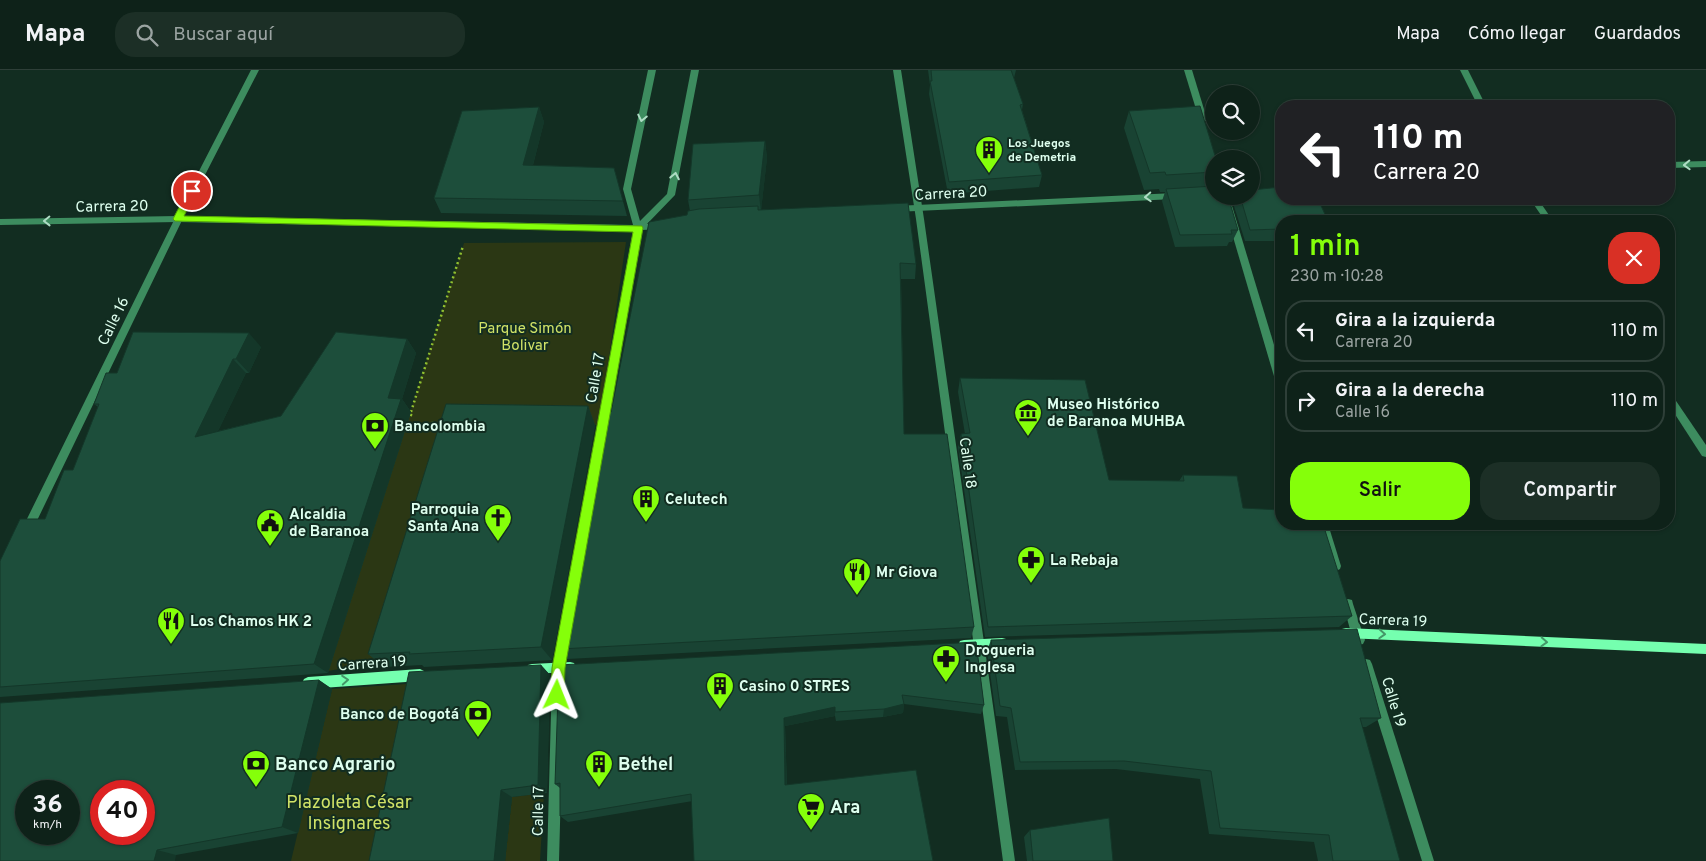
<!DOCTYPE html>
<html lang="es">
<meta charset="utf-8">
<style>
:root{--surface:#0e2219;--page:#1c2f26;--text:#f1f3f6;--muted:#9ba4a2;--line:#2e3f38;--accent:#85ff0a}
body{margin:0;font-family:Overpass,sans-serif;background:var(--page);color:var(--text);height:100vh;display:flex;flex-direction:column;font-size:19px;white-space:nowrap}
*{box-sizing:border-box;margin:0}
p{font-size:16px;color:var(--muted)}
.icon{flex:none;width:28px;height:28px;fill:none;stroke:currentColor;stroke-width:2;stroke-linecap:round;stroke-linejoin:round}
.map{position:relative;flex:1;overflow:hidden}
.panel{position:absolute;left:1275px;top:145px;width:400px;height:315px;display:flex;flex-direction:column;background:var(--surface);border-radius:20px;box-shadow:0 1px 4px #0004,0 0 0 1px var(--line)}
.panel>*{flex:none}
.top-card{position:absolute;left:1275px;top:30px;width:400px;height:105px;border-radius:20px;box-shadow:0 1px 4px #0004,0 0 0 1px var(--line);background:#202124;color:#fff;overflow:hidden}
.tools{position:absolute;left:1205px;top:15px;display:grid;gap:10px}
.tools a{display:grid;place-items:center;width:55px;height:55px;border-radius:50%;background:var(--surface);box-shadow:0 1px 4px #0004,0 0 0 1px var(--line);font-size:25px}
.speed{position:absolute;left:15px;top:710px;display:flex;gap:10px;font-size:25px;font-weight:700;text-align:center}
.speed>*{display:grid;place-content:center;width:65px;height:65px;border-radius:50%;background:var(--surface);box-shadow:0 1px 4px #0004,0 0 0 1px var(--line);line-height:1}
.speed small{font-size:12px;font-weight:400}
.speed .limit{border:8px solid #d22;background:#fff;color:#111}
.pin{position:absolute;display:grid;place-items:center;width:42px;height:42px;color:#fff;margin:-21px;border:2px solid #fff;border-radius:50%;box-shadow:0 1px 5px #0007}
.me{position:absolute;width:55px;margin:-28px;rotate:2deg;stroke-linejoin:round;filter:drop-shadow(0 0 4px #0008)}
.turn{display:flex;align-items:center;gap:18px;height:105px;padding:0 15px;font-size:22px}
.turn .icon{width:65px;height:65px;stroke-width:2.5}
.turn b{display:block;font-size:35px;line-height:42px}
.round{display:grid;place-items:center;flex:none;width:52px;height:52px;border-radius:20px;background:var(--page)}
.headline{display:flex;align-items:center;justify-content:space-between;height:85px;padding:0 15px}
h1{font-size:30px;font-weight:600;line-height:38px;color:var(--accent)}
.button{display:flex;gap:10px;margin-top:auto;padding:10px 15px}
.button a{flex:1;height:58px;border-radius:20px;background:var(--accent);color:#111;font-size:20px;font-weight:600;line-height:58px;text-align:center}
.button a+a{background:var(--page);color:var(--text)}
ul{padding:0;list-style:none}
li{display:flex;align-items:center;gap:15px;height:62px;margin:0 10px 8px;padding:0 5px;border:2px solid var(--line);border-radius:20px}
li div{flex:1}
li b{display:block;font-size:19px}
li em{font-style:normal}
header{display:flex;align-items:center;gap:30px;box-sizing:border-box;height:70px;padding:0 25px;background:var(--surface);border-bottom:1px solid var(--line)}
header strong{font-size:24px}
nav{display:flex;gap:28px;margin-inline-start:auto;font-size:18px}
.search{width:350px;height:45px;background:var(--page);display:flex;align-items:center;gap:12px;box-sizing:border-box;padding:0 18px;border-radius:20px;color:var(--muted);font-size:19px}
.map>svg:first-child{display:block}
</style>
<header>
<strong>Mapa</strong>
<div class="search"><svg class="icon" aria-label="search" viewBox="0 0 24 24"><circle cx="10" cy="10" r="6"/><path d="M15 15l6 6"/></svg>Buscar aquí</div>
<nav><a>Mapa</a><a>Cómo llegar</a><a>Guardados</a></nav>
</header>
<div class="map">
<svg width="1706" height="791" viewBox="0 0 1706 791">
<rect width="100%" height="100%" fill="#122d21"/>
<g fill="#2b3714">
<polygon points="626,172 599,355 458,352 386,591 328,601 464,173"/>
<polygon points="421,613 385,791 291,791 332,619"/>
<polygon points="544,723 540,791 505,791 512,727"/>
</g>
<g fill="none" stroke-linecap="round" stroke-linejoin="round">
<polyline stroke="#90c030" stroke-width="2.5" stroke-dasharray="2 3" stroke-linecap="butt" points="411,342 463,176"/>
<g stroke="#90c030" stroke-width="4" stroke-dasharray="2.5 4.5" stroke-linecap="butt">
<polyline points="410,346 411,341"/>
<polyline points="408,352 407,355 442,353"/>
</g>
<g fill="#3d8c5f" fill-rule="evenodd">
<polygon points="251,0 259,0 188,138 31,463 27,465 23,463 22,460 23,457 180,138"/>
<polygon points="893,0 901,0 924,149 1015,791 1003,791 916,149"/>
<polygon points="1184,0 1192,0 1207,49 1206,51 1200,51 1199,49"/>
<polygon points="1460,0 1468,0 1486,36 1478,36"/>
<polygon points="1221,126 1229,126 1281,298 1281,317 1276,313"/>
<polygon points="1530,129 1538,129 1553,151 1545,151"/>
<polygon points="1669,324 1672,325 1706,375 1706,387 1702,386 1669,335"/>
<polygon points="1318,454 1328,454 1341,496 1340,499 1336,501 1332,499"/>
<polygon points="1348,529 1352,530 1353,534 1365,570 1363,574 1359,575 1355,574 1353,570 1343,534 1344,530"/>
<polygon points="1366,589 1370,590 1372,594 1434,791 1422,791 1360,594 1362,590"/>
</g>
<g fill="#3d8c5f" fill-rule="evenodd">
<polygon points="648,0 656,0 631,119 640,151 667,124 691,0 699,0 675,125 647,154 661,153 665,156 661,159 642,160 608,354 606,357 600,357 598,354 633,161 178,152 0,155 0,149 178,146 633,155 623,119"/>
<polygon points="1706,91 1706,97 1669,98 1669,92"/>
<polygon points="1175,123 1179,126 1175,129 895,142 891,139 895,136"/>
<polygon points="564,563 568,564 570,568 564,606 559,791 547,791 552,606 558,568 560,564"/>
</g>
<g fill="#75ffaf" fill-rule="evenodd">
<polygon points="1346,558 1706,574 1706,584 1346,568 1342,567 1340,563 1342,559"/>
<polygon points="1002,568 1006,569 1008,573 1006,577 1002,578 964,580 960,579 958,575 960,571 964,570"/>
<polygon points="570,592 574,593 576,597 574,601 570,602 532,604 528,603 526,599 528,595 532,594"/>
<polygon points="420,599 424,601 426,605 424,609 420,611 308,619 304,617 302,613 304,609 308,607"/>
</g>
</g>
<g fill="#194333">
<polygon points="928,0 1016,0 1014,8 1023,34 1022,40 1042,105 1039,117 948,124 929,24 930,15"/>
<polygon points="539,37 544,52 533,95 614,98 627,146 441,143 434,128"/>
<polygon points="1129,41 1214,89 1214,126 1238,160 1232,172 1229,172 1227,176 1175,177 1162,131 1165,122 1160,122 1159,119 1144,120 1124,58"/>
<polygon points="765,71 767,88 761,140 916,194 915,209 901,209 904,364 974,557 971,568 567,589 560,579 611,342 687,145 690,141 688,130"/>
<polygon points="1236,126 1251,126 1281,151 1281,171 1245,171 1233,133"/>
<polygon points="407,269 416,283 402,329 411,342 328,603 0,627 0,491 45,449 73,400 98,337 94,334 117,303 261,277 249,303 246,303 218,361 281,346"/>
<polygon points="960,308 1109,410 1179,411 1183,405 1243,438 1352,546 1339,557 985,567 958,377 961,364 965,364 958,322"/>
<polygon points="588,336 595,355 552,590 424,597 422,595 384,597 368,584"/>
<polygon points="991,570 1381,648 1366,657 1362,657 1400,791 1318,791 1314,772 1209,764 1200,709 1116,699 1015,700 1007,647 996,646 987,581"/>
<polygon points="976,572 984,635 981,644 904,634 903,643 883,647 836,651 835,646 785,656 787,715 568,752 560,746 560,718 555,714"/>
<polygon points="541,595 550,605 547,723 512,727 505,791 369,791"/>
<polygon points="319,610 332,619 298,763 176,785 0,791"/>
<polygon points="1030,760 1113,791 1027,791 1024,767"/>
</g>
<g fill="#143729">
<polygon points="539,37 544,52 529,110 523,95"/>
<polygon points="765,71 767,88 761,142 759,125"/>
<polygon points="249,263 261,277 249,303 236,289"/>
<polygon points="407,269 416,283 402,329 411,342 328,603 314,594 388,328"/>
<polygon points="233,289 246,303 209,380 195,367"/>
<polygon points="588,336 595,355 552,590 541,577"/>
<polygon points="541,595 550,605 547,723 538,715"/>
<polygon points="319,610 332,619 298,763 282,757"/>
<polygon points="904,634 903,643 883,647 884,639"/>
<polygon points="835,637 835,646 785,656 787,722 785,715 784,648"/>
<polygon points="501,720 512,727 505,791 494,791"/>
<polygon points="157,780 176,785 175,791 154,791"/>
</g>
<g fill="#1d4e3b" stroke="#143729" fill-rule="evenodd">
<polygon points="931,0 1011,0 1023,34 1020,35 1042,105 949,112 930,11 932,11"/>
<polygon points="1200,36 1216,89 1214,89 1214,102 1166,105 1165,102 1150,103 1129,41"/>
<polygon points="539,37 523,95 614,98 623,131 434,128 462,41"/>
<polygon points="765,71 759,125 688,130 693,74"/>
<polygon points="1214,116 1214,126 1228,126 1238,160 1231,160 1232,164 1180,165 1166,119"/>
<polygon points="1281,117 1281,129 1318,129 1328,151 1281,151 1281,159 1250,160 1240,126 1251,126 1251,120"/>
<polygon points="908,133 916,194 900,193 904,364 947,364 974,557 560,579 604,342 611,342 649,152 687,145 688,141 699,139 758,136 758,140"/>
<polygon points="133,262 249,263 236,289 233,289 195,367 281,346 336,262 407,269 388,328 401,329 314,594 0,617 0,491 20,449 45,449 64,400 73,400 99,334 94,334 106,303 117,303"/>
<polygon points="960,308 1085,310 1109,410 1184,411 1183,405 1237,406 1243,438 1281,440 1281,454 1323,454 1352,546 988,557 961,364 970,363"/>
<polygon points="446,334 588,336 541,577 409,584 410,582 368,584"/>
<polygon points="1357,559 1381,648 1360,648 1400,791 1333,791 1329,765 1220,758 1211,701 1124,691 1020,692 1011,638 1000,636 991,570"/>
<polygon points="976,572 984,635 902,625 904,634 884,639 835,642 835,637 784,648 785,715 916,700 933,791 694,791 691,724 560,746 560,713 555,714 559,595"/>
<polygon points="541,595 538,715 501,720 494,791 369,791 409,602"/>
<path d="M 319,610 L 282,757 L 157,780 L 154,791 L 0,791 L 0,633 ZM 26,721 L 69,721 L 69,764 L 26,764 ZM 101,721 L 144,721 L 144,764 L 101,764 Z"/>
<polygon points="1109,748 1113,791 1033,791 1030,760"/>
</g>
<defs><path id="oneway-chevron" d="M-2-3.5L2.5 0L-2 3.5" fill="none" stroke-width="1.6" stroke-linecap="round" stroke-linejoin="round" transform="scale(1.25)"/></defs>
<g stroke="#aedcc4">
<use href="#oneway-chevron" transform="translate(642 48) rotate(102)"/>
<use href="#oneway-chevron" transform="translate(1687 95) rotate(178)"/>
<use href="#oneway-chevron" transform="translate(675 106) rotate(-79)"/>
<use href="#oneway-chevron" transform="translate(1148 127) rotate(177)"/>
<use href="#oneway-chevron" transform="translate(47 151) rotate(179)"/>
</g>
<g stroke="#449668">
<use href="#oneway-chevron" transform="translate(1382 564) rotate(3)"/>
<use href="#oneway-chevron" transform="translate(1544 572) rotate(3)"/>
<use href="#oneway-chevron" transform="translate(345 610) rotate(-4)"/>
</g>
<polygon fill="#85ff0a" stroke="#56a606" points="192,117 197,121 184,146 642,156 643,158 565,598 564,625 562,629 557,631 553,629 551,625 552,598 633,162 175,151 173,149 189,118"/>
<defs>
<symbol id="building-pin" viewBox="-11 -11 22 30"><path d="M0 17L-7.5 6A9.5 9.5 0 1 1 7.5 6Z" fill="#85ff0a" stroke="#122d21"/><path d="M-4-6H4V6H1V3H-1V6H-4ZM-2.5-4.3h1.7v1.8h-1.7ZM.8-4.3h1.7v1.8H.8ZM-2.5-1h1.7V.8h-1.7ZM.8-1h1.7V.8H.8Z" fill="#111"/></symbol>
<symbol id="museum-pin" viewBox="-11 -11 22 30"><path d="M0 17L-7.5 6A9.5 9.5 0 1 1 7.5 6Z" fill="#85ff0a" stroke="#122d21"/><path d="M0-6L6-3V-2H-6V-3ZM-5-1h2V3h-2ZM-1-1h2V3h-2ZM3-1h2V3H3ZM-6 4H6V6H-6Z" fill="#111"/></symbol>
<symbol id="bank-pin" viewBox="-11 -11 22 30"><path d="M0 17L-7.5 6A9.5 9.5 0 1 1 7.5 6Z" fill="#85ff0a" stroke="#122d21"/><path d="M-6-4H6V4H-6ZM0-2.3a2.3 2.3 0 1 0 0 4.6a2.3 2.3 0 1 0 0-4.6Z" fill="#111"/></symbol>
<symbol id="church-pin" viewBox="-11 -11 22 30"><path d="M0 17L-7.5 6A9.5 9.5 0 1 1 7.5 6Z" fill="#85ff0a" stroke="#122d21"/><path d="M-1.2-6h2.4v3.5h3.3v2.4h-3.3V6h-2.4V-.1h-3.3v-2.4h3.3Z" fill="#111"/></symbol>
<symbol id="civic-pin" viewBox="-11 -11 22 30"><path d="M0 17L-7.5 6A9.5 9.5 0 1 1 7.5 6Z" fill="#85ff0a" stroke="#122d21"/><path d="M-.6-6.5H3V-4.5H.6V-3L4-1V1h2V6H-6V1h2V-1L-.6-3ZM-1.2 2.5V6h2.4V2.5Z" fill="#111"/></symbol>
<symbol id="pharmacy-pin" viewBox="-11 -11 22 30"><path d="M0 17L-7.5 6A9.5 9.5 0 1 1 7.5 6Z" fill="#85ff0a" stroke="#122d21"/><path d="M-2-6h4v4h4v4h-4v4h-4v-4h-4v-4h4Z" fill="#111"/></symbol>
<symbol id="restaurant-pin" viewBox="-11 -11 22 30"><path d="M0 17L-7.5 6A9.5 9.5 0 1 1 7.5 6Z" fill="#85ff0a" stroke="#122d21"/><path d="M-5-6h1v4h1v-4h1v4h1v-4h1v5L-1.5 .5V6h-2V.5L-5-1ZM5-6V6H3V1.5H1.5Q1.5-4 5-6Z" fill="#111"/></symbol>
<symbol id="supermarket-pin" viewBox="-11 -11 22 30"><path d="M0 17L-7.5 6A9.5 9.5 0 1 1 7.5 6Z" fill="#85ff0a" stroke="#122d21"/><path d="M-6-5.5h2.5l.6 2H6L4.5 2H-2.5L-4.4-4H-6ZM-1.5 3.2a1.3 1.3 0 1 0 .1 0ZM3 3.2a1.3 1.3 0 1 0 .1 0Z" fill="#111"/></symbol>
</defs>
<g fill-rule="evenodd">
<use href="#building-pin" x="973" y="64" width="32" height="43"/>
<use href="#museum-pin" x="1012" y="327" width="32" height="43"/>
<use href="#bank-pin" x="359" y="340" width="32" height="43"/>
<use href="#building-pin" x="630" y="413" width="32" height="43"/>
<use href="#church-pin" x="482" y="432" width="32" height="43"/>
<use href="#civic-pin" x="254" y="437" width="32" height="43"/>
<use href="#pharmacy-pin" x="1015" y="474" width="32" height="43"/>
<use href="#restaurant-pin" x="841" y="486" width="32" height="43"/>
<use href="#restaurant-pin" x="155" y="535" width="32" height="43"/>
<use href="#pharmacy-pin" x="930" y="573" width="32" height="43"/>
<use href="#building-pin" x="704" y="600" width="32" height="43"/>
<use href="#bank-pin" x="462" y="628" width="32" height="43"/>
<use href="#bank-pin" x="240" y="678" width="32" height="43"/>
<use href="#building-pin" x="583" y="678" width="32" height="43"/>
<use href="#supermarket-pin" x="795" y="721" width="32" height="43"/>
</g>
<g text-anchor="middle" stroke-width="4" stroke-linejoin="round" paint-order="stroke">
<g font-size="12" font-weight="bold" fill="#deffef" stroke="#122d21" text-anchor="start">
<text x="1008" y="77">Los Juegos<tspan x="1008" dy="14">de Demetria</tspan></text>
</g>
<g font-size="15" fill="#deffef" stroke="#122d21">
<text transform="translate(951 123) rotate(-3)" y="5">Carrera 20</text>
<text transform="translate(112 136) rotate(-1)" y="5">Carrera 20</text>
<text transform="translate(113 251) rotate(-64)" y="5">Calle 16</text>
<text transform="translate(595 308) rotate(-80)" y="5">Calle 17</text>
<text transform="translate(968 393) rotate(82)" y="5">Calle 18</text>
<text transform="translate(1393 550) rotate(2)" y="5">Carrera 19</text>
<text transform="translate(372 593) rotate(-4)" y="5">Carrera 19</text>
<text transform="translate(1394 632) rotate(73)" y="5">Calle 19</text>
<text transform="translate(538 741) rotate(-89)" y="5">Calle 17</text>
</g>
<g font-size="15" fill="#d0e267" stroke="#122d21">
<text x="525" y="263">Parque Simón<tspan x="525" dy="17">Bolivar</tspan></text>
</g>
<g font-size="15" font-weight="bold" fill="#deffef" stroke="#122d21" text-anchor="start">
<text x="1047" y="339">Museo Histórico<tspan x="1047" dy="17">de Baranoa MUHBA</tspan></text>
<text x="394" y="361">Bancolombia</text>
<text x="665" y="434">Celutech</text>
<text x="479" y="444" text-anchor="end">Parroquia<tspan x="479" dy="17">Santa Ana</tspan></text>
<text x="289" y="449">Alcaldia<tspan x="289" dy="17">de Baranoa</tspan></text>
<text x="1050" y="495">La Rebaja</text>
<text x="876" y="507">Mr Giova</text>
<text x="190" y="556">Los Chamos HK 2</text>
<text x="965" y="585">Drogueria<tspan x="965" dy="17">Inglesa</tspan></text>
<text x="739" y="621">Casino 0 STRES</text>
<text x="459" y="649" text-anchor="end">Banco de Bogotá</text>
</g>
<g font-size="18" font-weight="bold" fill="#deffef" stroke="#122d21" text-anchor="start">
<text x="275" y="700">Banco Agrario</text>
<text x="618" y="700">Bethel</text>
<text x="830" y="743">Ara</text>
</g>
<g font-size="18" fill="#d0e267" stroke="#122d21">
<text x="349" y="738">Plazoleta César<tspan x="349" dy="21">Insignares</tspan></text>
</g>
</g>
</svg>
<div class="tools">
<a><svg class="icon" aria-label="search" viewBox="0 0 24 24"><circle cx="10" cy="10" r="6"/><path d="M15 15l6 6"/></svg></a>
<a><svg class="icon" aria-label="layers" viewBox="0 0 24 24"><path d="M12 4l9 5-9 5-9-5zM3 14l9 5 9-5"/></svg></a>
</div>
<div class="speed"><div>36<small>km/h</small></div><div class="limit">40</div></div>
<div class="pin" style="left:192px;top:121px;background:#d93025"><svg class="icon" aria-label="arrive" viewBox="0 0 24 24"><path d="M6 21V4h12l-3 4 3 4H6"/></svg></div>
<svg class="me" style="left:557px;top:625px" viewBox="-20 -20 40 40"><path d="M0-17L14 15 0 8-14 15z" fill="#85ff0a" stroke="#fff" stroke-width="4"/></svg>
<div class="top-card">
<div class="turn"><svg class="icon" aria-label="left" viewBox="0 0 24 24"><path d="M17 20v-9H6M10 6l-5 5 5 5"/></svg><div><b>110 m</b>Carrera 20</div></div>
</div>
<section class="panel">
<div class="headline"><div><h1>1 min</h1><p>230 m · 10:28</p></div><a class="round" style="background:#d93025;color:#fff"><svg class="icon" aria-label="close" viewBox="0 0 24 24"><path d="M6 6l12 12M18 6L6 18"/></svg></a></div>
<ul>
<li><svg class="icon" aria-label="left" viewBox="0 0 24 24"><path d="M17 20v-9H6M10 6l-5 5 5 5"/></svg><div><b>Gira a la izquierda</b><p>Carrera 20</p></div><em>110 m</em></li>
<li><svg class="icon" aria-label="right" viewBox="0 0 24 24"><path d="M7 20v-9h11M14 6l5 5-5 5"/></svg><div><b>Gira a la derecha</b><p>Calle 16</p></div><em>110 m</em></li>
</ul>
<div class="button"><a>Salir</a><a>Compartir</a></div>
</section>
</div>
